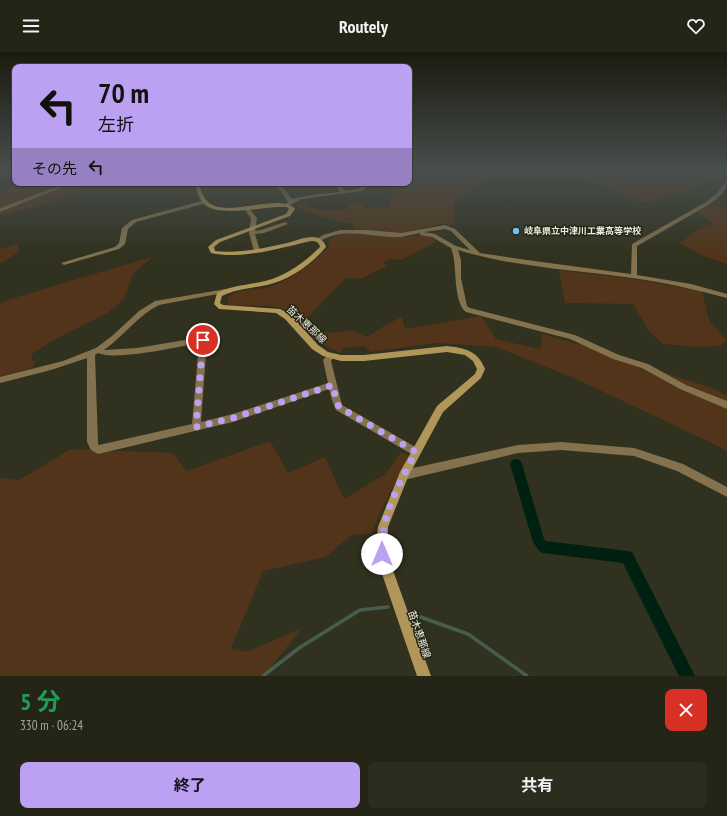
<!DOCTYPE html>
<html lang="ja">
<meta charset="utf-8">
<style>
:root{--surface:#242516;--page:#2c2d1f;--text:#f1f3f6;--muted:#a3a5a1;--line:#414235;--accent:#bca0f2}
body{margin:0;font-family:"PT Sans Narrow","Noto Sans JP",sans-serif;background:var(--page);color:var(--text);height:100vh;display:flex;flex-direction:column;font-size:15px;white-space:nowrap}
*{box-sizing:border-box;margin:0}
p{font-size:13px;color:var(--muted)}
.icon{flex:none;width:22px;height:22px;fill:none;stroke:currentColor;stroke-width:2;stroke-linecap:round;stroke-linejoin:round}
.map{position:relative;height:624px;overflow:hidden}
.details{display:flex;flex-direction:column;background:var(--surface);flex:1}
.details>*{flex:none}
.banner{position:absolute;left:12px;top:12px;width:400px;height:122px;border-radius:8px;box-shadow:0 1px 3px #0004,0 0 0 1px var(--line);background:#bca0f2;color:#111;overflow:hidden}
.pin{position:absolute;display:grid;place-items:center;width:34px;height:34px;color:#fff;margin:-17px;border:2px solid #fff;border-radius:50%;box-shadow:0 1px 4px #0007}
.me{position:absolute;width:44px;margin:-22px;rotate:0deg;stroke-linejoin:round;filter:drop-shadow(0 0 3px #0008)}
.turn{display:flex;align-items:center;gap:14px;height:84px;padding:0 20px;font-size:18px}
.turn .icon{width:52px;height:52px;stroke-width:2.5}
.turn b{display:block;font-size:28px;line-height:34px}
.then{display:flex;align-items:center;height:38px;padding:0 20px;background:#0003;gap:8px;font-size:15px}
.round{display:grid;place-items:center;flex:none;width:42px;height:42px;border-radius:8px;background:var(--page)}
.summary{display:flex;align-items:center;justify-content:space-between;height:68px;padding:0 20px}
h1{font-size:24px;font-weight:700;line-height:30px;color:#1e9e55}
.button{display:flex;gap:8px;margin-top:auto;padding:8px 20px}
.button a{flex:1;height:46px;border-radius:8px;background:var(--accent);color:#111;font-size:16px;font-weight:700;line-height:46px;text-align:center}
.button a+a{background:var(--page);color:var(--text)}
header{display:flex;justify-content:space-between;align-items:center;height:52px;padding:0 20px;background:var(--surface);font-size:18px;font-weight:700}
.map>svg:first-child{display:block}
</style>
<header><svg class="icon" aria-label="menu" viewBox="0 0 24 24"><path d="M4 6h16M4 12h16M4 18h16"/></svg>Routely<svg class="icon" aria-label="heart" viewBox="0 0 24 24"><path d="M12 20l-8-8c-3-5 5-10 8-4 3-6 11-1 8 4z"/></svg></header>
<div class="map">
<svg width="727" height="624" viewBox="0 0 727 624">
<rect width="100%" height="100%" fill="#30311e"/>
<g fill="#513419">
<path d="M 431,118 L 493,118 L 470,139 L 454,150 L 455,173 L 441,172 L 401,181 L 401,185 L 429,183 L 436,190 L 401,208 L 390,207 L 383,211 L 387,214 L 360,227 L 346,226 L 305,268 L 314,277 L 330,281 L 350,278 L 367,285 L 387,272 L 402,265 L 405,277 L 481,264 L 496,287 L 540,297 L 542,282 L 593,296 L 615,308 L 626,309 L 713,336 L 727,344 L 727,400 L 720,395 L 576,327 L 496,295 L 437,291 L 371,300 L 364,294 L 342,296 L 341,301 L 317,290 L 290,260 L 283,257 L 272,254 L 231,253 L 227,250 L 228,245 C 241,235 255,239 269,235 C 292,227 311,213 328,196 L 329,187 C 341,178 369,183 383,184 L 387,179 L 353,177 L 353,172 C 342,170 300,161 295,152 C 306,150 305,153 313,156 C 325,159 337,159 349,157 L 347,152 L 361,150 L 365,156 L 389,154 L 392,139 L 383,137 L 399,131 L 409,131 L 409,126 Z"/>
<polygon points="566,118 727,118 727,121 685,139 643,151"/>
<polygon points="20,131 90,131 58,148 0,164 0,140"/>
<polygon points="712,152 727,157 727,212 704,204 679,191 698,178 714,173 697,160"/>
<polygon points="18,192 19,200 0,212 0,197"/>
<polygon points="154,204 134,220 124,247 107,261 52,289 32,302 32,309 36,309 32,316 0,325 0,254 4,249"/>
<polygon points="559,218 634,227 702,239 709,268 727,289 720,294 699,295 663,292 649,279 633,252 565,251"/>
<polygon points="270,389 288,421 325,405 344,447 385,422 401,400 409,404 380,460 372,482 351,483 326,505 263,519 231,597 247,600 302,576 264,624 0,624 0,426 19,428 71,397 172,401 187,419"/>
</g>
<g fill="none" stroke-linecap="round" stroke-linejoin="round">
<g stroke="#465d4f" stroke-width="3.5">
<polyline points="412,562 468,582 527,624"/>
<polyline points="263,624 299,596 360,558 388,555"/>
</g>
<polygon fill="#002011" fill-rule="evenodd" points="516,407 520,408 522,412 544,487 546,489 627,499 632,500 695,624 679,624 623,511 543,501 539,499 533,490 510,412 512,408"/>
<g fill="#83724d" fill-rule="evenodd">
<path d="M 725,130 L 727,130 C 727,140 717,146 710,152 L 637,194 L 637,223 L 691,232 L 727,242 L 727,246 C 696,238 664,230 632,226 C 574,218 514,215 458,198 L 461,208 L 461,226 L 467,254 L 470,256 L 575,283 L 619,303 L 648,312 L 686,333 L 727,349 L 727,357 L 680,337 L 642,316 L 613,307 L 570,287 L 466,260 C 452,249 458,212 451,196 L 432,185 L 420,183 L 420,181 C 414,182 407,184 401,185 C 373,186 346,174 320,189 L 315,188 L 323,183 L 340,178 L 368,178 L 401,181 L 445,173 L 455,177 L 480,201 L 527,208 L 631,222 L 632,192 L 706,150 L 716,142 ZM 445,177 L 451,179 L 470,198 L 456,194 L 435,182 L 424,180 Z"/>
<polygon points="67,131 73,131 0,160 0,156"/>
<path d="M 270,131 C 281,131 286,139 292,147 L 311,143 L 340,140 L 334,131 L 338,131 L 345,139 L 358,137 L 367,131 L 372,131 L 362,139 L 302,147 L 286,155 L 283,153 L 288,150 L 280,138 Z"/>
<polygon points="205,148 208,150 207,151 136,170 128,177 125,192 119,197 64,213 61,211 115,195 119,191 122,176 132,168"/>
<polygon points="246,154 248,155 257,166 255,179 261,178 285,170 288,172 264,181 255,182 260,199 259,200 255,200 254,199 249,181 251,166 243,156"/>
<path d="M 226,237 L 229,239 L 228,240 L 159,253 C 137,264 124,284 104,298 L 137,296 L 203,285 L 206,286 L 207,288 L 201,370 L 233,362 L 328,331 L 323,308 L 328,302 L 334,302 L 335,304 L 331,309 L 342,353 L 419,397 L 421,400 L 419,403 L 416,404 L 413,403 L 336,358 L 332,348 L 329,337 L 233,370 L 98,402 L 91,398 L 87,390 L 87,306 L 51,318 L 0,331 L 0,325 L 63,309 L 96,296 L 112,284 L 139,259 L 155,249 ZM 199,291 L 192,372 L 99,393 L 98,392 L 95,303 L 98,301 C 113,309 179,295 199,291 Z"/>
<polygon points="561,390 634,396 683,412 727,435 727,445 677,419 634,404 561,398 518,401 404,428 400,426 399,423 400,420 404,418 518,393"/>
</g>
<path fill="#b1965a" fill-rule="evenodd" d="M 194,131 L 198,131 C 201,137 203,146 208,150 C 226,167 280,140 295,157 L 290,164 L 220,190 L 214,195 L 215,199 C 239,202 264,196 287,191 C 295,189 304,185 312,185 C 319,185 324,188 326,195 C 311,213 289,228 267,233 C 252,236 235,237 222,244 L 220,251 L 223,253 L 280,257 L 291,263 L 318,293 L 328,300 L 341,303 L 364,303 L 447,294 C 465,296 478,299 485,317 L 481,326 L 443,360 L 408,425 L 388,475 L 388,490 L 391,513 L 431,624 L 417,624 L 379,513 L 376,490 L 378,475 L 400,420 L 437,354 L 475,322 L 477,317 L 473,309 L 465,303 L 447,300 L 364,309 L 341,309 L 323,304 L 312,297 L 285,267 L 276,261 L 219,257 L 214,252 L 217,241 C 231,233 249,233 265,229 C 286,224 305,210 320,195 C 319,190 316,189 311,189 C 280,196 242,208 211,201 L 208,195 L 216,188 L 286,162 L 289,157 L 287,155 L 280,155 C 261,155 220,165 205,153 C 199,148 197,138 194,131 Z"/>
</g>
<linearGradient id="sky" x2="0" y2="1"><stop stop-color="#1a1b10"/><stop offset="0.58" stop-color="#484e4c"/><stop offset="1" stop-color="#484e4c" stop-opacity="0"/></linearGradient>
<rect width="727" height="205" fill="url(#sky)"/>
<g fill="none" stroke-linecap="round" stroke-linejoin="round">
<path stroke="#bca0f2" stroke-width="7" stroke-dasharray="0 12.6" d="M 203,288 L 196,375 L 233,366 L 333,333 L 336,348 L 339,355 L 416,400 C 399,431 380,466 382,502"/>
</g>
<circle fill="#6ec2f3" stroke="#262715" stroke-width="1.5" cx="516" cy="179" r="4"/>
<g text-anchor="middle" stroke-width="3" stroke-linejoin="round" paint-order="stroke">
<g font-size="9" font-weight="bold" fill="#ebece0" stroke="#262715" text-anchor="start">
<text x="524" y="182">岐阜県立中津川工業高等学校</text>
</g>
<g font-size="10" fill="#ebece0" stroke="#262715">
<text transform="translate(307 272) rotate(43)" y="4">苗木恵那線</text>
<text transform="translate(420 582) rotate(71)" y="4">苗木恵那線</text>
</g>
</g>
</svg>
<div class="pin" style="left:203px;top:288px;background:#d93025"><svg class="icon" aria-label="arrive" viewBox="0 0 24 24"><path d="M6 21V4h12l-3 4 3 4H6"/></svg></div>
<svg class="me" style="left:382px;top:502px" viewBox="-20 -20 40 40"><circle r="19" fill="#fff"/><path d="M0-13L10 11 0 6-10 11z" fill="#bca0f2"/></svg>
<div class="banner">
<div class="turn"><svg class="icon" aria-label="left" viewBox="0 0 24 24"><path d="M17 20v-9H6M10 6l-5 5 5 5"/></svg><div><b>70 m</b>左折</div></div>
<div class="then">その先<svg class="icon" aria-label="left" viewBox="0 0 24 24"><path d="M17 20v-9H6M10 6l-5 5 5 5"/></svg></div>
</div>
</div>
<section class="details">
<div class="summary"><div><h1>5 分</h1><p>330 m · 06:24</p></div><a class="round" style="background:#d93025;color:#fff"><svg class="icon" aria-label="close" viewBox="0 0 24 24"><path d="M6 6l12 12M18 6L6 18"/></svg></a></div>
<div class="button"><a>終了</a><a>共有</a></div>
</section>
